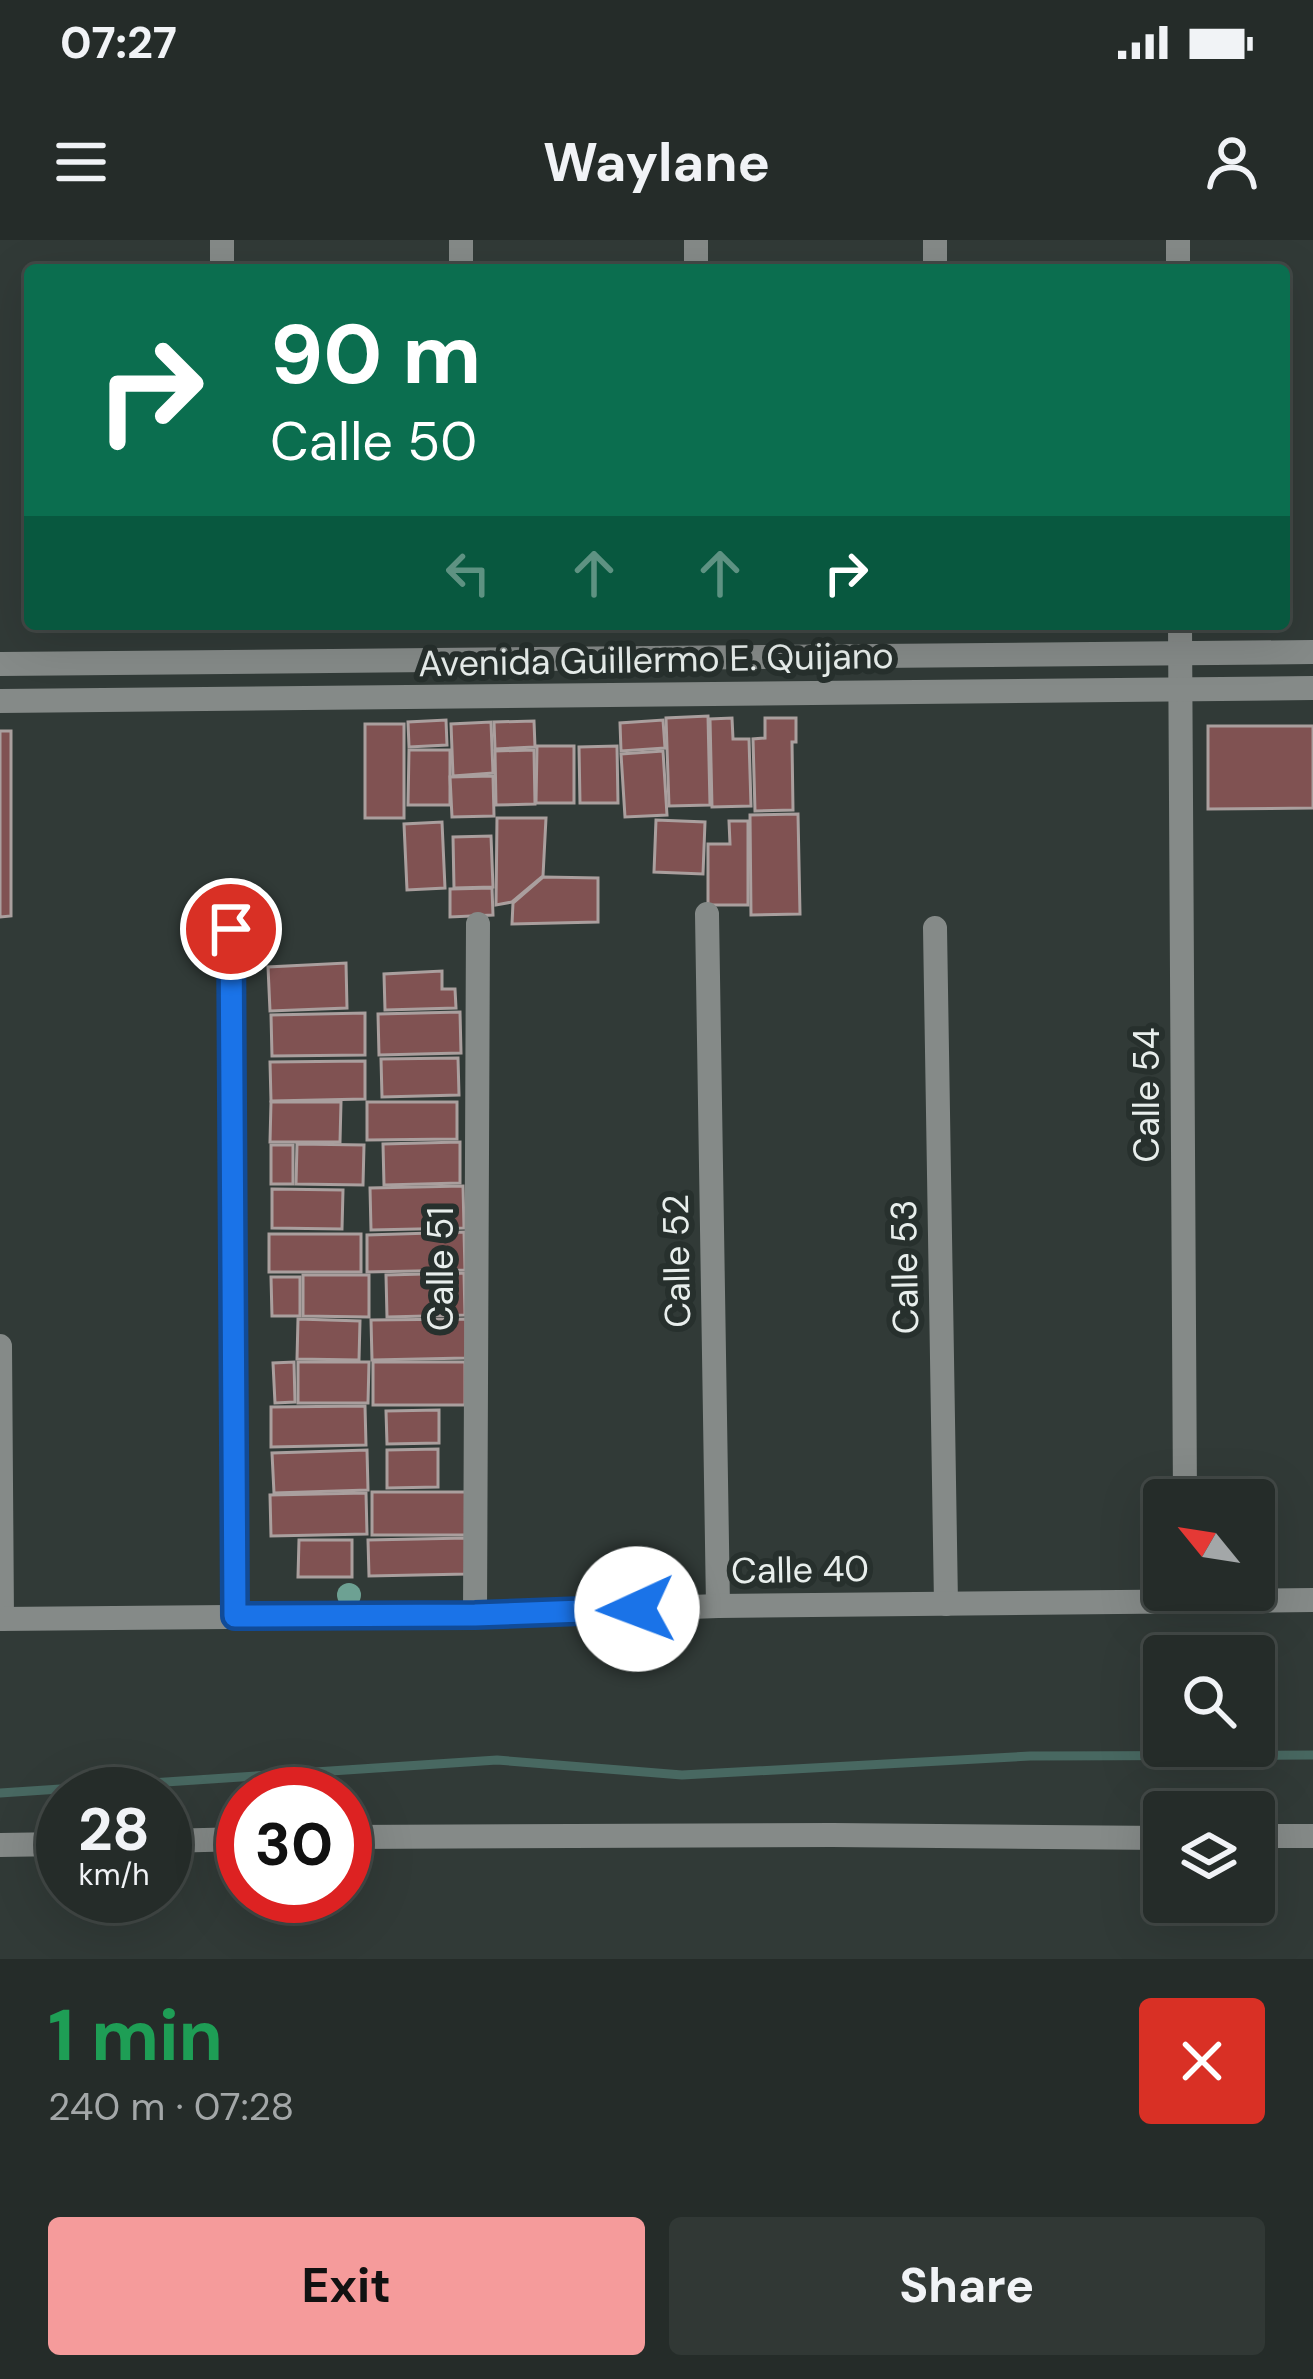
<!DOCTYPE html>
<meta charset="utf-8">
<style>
:root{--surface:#252c29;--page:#313835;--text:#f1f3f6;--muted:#a3a7a8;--line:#424846;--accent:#f59b9b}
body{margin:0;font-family:"DM Sans",sans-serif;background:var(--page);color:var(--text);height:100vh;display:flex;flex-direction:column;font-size:45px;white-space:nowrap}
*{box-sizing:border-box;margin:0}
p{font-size:39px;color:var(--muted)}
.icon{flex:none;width:66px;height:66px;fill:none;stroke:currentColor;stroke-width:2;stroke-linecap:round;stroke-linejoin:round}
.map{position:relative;height:1719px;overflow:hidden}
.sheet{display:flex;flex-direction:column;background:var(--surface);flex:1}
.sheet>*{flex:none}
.top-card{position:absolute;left:24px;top:24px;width:1266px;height:366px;border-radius:12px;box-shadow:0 12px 48px #0002,0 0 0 3px var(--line);background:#0b6e4f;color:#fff;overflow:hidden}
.needle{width:78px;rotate:300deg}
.tools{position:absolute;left:1143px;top:1239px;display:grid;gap:24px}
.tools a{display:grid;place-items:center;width:132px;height:132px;border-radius:12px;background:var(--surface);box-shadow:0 12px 48px #0002,0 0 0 3px var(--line);font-size:60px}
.speed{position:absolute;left:36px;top:1527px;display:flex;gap:24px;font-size:60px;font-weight:700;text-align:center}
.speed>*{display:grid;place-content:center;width:156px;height:156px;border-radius:50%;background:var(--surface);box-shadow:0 12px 48px #0002,0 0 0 3px var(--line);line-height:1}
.speed small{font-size:30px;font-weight:400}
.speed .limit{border:18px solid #d22;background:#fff;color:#111}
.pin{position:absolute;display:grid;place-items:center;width:102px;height:102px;color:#fff;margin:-51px;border:6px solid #fff;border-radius:50%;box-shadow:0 3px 12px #0007}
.me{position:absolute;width:132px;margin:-66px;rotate:268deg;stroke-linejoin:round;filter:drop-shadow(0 0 9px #0008)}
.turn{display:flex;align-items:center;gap:42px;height:252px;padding:0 48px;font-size:54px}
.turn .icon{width:156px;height:156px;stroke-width:2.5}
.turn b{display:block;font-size:84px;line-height:102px}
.lanes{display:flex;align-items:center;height:114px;padding:0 48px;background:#0003;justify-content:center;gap:60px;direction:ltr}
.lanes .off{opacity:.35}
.round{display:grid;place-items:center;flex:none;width:126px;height:126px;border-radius:12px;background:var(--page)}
.overview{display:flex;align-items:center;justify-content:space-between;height:204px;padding:0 48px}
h1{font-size:72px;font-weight:700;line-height:90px;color:#1e9e55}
.button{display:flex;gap:24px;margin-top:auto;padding:24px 48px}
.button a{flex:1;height:138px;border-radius:12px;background:var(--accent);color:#111;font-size:48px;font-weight:700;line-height:138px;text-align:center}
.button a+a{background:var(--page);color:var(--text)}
.status{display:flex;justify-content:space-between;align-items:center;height:84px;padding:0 60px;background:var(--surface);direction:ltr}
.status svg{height:33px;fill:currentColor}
header{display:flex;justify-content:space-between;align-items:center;height:156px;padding:0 48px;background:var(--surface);font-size:54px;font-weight:700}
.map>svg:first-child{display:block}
</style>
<div class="status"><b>07:27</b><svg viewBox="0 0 49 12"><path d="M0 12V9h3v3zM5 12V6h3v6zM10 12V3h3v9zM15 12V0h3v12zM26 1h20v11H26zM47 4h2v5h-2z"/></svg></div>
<header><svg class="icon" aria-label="menu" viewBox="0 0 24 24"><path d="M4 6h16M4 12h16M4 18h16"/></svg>Waylane<svg class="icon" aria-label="person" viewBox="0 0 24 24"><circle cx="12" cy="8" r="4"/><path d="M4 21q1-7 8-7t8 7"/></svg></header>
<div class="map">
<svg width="1313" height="1719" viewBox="0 0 1313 1719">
<rect width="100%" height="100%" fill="#313a37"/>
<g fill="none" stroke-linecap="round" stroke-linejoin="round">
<polyline stroke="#486861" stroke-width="9" points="0,1553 497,1520 682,1535 1030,1516 1313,1515"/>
</g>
<g fill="#805252" stroke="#aa9f9e" stroke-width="3">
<polygon points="708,476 710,565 669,566 666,478"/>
<polygon points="732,478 733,499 749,499 751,566 712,567 710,479"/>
<polygon points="765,478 796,478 796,502 792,502 793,570 755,571 753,499 765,498"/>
<polygon points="446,480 447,505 409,507 408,482"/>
<polygon points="663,480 665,508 621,511 620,483"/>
<polygon points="534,481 535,507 495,509 494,482"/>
<polygon points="491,482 493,533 453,536 451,484"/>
<rect x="365" y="484" width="39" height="94"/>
<polygon points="1208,486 1313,486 1313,568 1208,569"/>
<polygon points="0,491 11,491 11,676 0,677"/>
<polygon points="537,506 574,506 574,563 536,563"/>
<polygon points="617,506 618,563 580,563 579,507"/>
<polygon points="409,510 450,510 450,565 408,565"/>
<polygon points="534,510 535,564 496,565 495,511"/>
<polygon points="663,511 667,575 625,577 621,514"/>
<polygon points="493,536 494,576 452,577 450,537"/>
<polygon points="798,574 800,674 751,675 750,575"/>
<polygon points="497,578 546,578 543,636 512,662 496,665"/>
<polygon points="656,580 705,582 703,634 654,632"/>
<polygon points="729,581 748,581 748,665 708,665 708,604 730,604"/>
<polygon points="442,582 445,648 407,650 404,584"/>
<polygon points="491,596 493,647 454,648 453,597"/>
<polygon points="543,637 598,638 598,682 512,684 513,663"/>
<polygon points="492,648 493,675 450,677 450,649"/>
<polygon points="346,723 347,768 270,771 268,727"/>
<polygon points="442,731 442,749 455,749 456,768 385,770 384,734"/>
<polygon points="460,772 461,813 379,815 378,774"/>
<polygon points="365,773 365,815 272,816 271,775"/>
<polygon points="458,818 459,855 382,857 381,819"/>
<polygon points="365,821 365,859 271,861 270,822"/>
<polygon points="271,862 341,862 340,902 270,902"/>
<polygon points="367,862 457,862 457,899 367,900"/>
<polygon points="460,902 460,943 384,945 383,904"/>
<polygon points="297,904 364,905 363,945 296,944"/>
<rect x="271" y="905" width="22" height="39"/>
<polygon points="463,946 464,988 371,990 370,948"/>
<polygon points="272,949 343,950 342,989 272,988"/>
<polygon points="464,992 465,1030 367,1032 367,995"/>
<rect x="269" y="994" width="92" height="38"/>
<polygon points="464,1033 465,1075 387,1077 386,1035"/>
<polygon points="303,1035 369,1035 369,1077 303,1076"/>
<polygon points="271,1037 300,1037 300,1076 272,1076"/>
<polygon points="298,1079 360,1081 359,1120 297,1119"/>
<polygon points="466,1079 466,1118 372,1120 371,1080"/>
<polygon points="294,1122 295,1162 275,1163 273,1123"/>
<polygon points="298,1122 369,1122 368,1163 298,1163"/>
<rect x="373" y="1122" width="92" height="43"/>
<polygon points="365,1166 366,1205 271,1207 271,1167"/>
<polygon points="439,1170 439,1203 387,1204 386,1171"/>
<polygon points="438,1209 438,1247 387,1248 387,1210"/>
<polygon points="367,1210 368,1250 274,1253 272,1213"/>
<polygon points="372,1252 469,1252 470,1295 372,1295"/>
<polygon points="366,1253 367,1294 271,1296 270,1255"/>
<polygon points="467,1298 467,1334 369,1336 368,1300"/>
<polygon points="299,1300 352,1300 352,1337 298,1337"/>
</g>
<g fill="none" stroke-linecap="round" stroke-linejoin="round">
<g stroke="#858a88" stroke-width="24">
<polyline points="461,0 461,30"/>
<polyline points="696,0 696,30"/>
<polyline points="935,0 935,30"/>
<polyline points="1178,0 1178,30"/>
<polyline points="222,30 222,0"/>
<polyline points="1180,384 1185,1260"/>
<polyline points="707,674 718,1366"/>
<polyline points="935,688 946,1364"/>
<polyline points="231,689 235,1376"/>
<polyline points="0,1106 2,1379"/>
<polyline points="475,1375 478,684"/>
<polyline points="0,1379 475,1375 718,1366 1313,1360"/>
<polyline points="1254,1596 1313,1596"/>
<polyline points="345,1597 832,1595 1164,1598"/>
<polyline points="165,1601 243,1599"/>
<polyline points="0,1605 63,1604"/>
</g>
<g stroke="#858a88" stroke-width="24">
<polyline points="0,424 1313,412"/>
<polyline points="0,461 1313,448"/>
</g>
</g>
<circle fill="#6da193" cx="349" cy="1355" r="12"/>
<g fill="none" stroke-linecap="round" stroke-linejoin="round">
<defs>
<polyline id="route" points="231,689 235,1376 475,1375 637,1369"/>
</defs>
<use href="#route" stroke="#114b97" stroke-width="30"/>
<use href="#route" stroke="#1a73e8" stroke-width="21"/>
</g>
<g text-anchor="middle" stroke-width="12" stroke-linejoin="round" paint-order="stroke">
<g font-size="36" fill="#e8eeec" stroke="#27302d">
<text transform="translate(656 419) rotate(-1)" y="13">Avenida Guillermo E. Quijano</text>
<text transform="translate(1146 855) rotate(-90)" y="13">Calle 54</text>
<text transform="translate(676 1021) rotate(-91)" y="13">Calle 52</text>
<text transform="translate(904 1027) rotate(-91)" y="13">Calle 53</text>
<text transform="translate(440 1029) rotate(-90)" y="13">Calle 51</text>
<text transform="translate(800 1329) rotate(-1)" y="13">Calle 40</text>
</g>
</g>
</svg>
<div class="tools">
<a><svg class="needle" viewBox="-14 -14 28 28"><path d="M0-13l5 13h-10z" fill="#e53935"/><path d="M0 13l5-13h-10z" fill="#a3a7a8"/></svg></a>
<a><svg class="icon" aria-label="search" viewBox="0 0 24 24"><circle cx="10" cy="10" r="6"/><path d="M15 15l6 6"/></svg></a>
<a><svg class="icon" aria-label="layers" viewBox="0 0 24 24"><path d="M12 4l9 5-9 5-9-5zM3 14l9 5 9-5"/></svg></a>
</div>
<div class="speed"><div>28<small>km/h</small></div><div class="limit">30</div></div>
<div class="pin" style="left:231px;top:689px;background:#d93025"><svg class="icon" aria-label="arrive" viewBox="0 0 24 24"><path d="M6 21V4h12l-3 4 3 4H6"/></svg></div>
<svg class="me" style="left:637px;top:1369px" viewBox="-20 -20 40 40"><circle r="19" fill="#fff"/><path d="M0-13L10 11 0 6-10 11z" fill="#1a73e8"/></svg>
<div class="top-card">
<div class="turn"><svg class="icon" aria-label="right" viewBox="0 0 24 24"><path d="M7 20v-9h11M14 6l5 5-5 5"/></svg><div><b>90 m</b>Calle 50</div></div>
<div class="lanes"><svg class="icon off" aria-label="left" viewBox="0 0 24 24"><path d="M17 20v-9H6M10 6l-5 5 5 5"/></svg><svg class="icon off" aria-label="ahead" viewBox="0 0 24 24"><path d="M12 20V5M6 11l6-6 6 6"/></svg><svg class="icon off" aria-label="ahead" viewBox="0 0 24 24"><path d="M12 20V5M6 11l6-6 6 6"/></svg><svg class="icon" aria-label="right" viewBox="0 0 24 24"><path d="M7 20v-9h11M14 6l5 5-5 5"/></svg></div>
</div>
</div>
<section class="sheet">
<div class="overview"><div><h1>1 min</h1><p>240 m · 07:28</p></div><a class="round" style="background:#d93025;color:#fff"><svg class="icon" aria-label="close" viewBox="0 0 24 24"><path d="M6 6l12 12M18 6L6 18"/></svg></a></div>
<div class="button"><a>Exit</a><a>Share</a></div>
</section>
